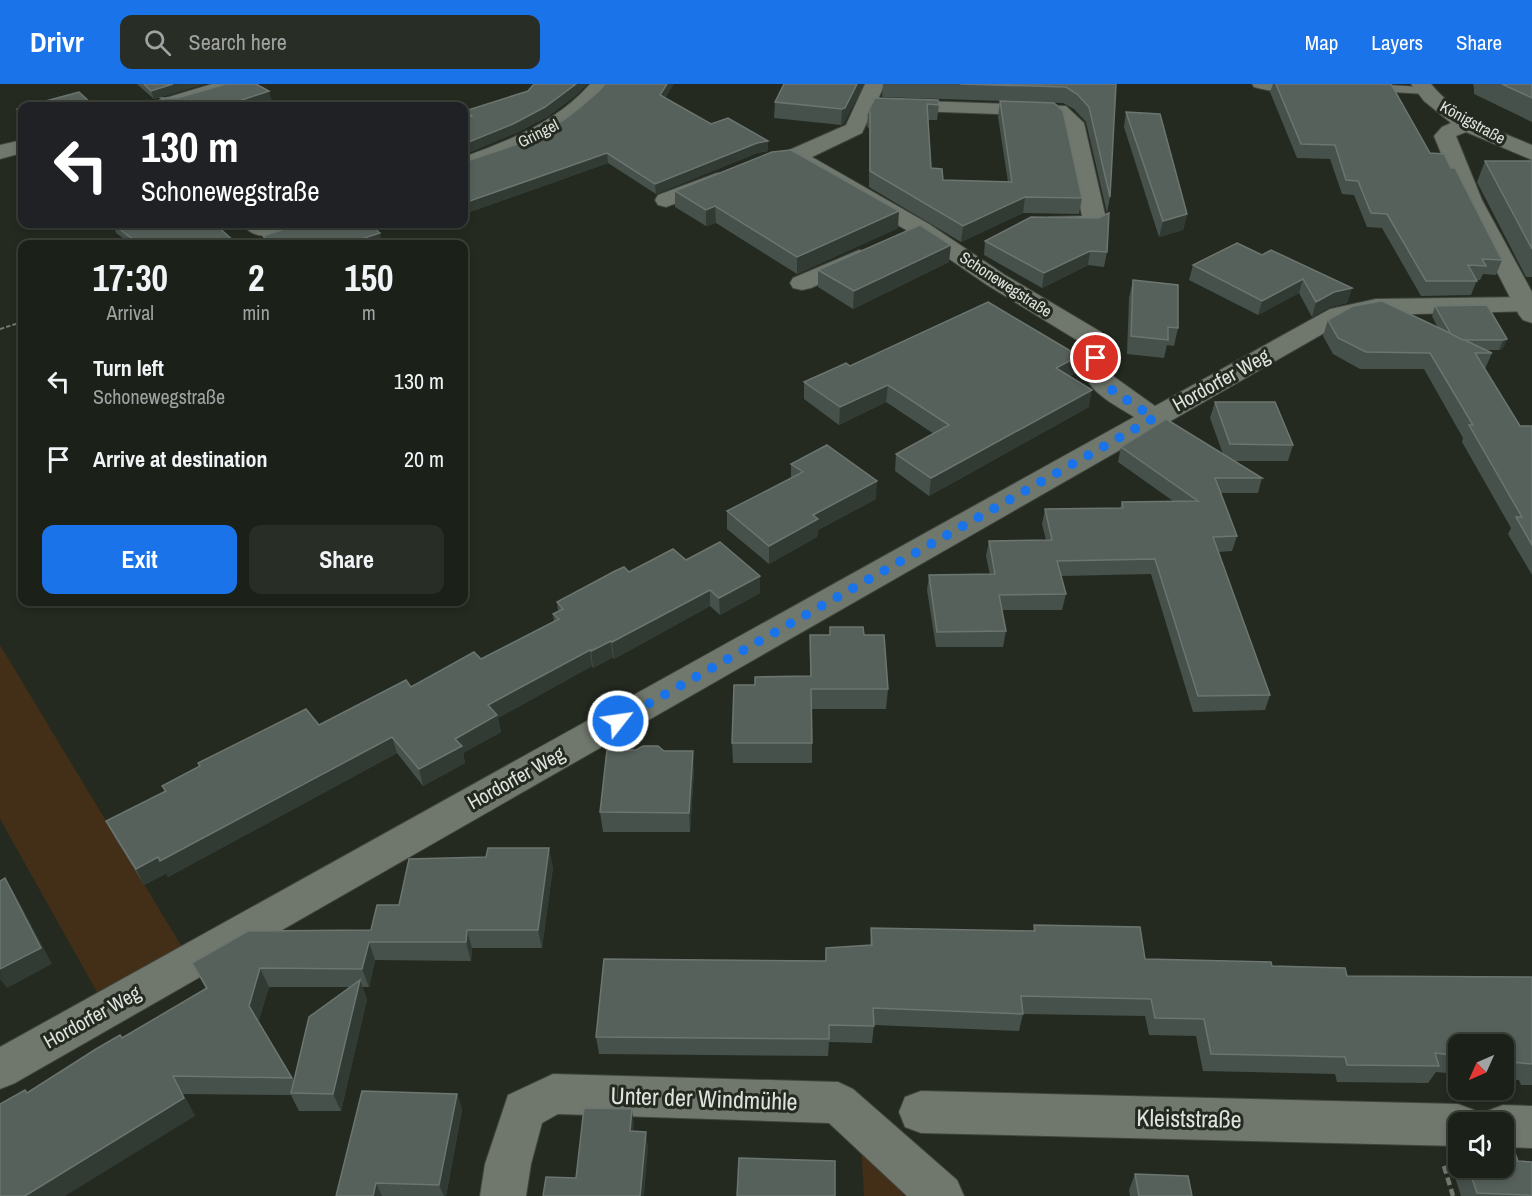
<!DOCTYPE html>
<meta charset="utf-8">
<style>
:root{--surface:#1b2018;--page:#282d25;--text:#f1f3f6;--muted:#a0a3a2;--line:#393e37;--accent:#1a73e8}
body{margin:0;font-family:"Archivo Narrow",sans-serif;background:var(--page);color:var(--text);height:100vh;display:flex;flex-direction:column;font-size:22px;white-space:nowrap}
*{box-sizing:border-box;margin:0}
p{font-size:20px;color:var(--muted)}
.icon{flex:none;width:33px;height:33px;fill:none;stroke:currentColor;stroke-width:2;stroke-linecap:round;stroke-linejoin:round}
.map{position:relative;flex:1;overflow:hidden}
.details{position:absolute;left:18px;top:156px;width:450px;height:366px;display:flex;flex-direction:column;background:var(--surface);border-radius:12px;box-shadow:0 3px 9px #0003,0 0 0 2px var(--line)}
.details>*{flex:none}
.top-card{position:absolute;left:18px;top:18px;width:450px;height:126px;border-radius:12px;box-shadow:0 3px 9px #0003,0 0 0 2px var(--line);background:#202124;color:#fff;overflow:hidden}
.needle{width:39px;rotate:225deg}
.buttons{position:absolute;left:1448px;top:950px;display:grid;gap:12px}
.buttons a{display:grid;place-items:center;width:66px;height:66px;border-radius:12px;background:var(--surface);box-shadow:0 3px 9px #0003,0 0 0 2px var(--line);font-size:30px}
.pin{position:absolute;display:grid;place-items:center;width:51px;height:51px;color:#fff;margin:-26px;border:3px solid #fff;border-radius:50%;box-shadow:0 2px 6px #0007}
.me{position:absolute;width:66px;margin:-33px;rotate:60deg;stroke-linejoin:round;filter:drop-shadow(0 0 4px #0008)}
.turn{display:flex;align-items:center;gap:21px;height:126px;padding:0 24px;font-size:27px}
.turn .icon{width:78px;height:78px;stroke-width:2.5}
.turn b{display:block;font-size:42px;line-height:51px}
.eta{display:flex;justify-content:space-evenly;align-items:center;height:102px;text-align:center}
.eta b{font-size:36px;font-weight:700;line-height:42px}
.primary-button{display:flex;gap:12px;margin-top:auto;padding:12px 24px}
.primary-button a{flex:1;height:69px;border-radius:12px;background:var(--accent);color:#fff;font-size:24px;font-weight:700;line-height:69px;text-align:center}
.primary-button a+a{background:var(--page);color:var(--text)}
ul{padding:0;list-style:none}
li{display:flex;align-items:center;gap:18px;height:78px;padding:0 24px}
li div{flex:1}
li b{display:block;font-size:22px}
li em{font-style:normal}
header{display:flex;align-items:center;gap:36px;box-sizing:border-box;height:84px;padding:0 30px;background:var(--accent);color:#fff}
header strong{font-size:28px}
nav{display:flex;gap:33px;margin-inline-start:auto;font-size:21px}
.search{width:420px;height:54px;background:var(--page);display:flex;align-items:center;gap:15px;box-sizing:border-box;padding:0 21px;border-radius:12px;color:var(--muted);font-size:22px}
.map>svg:first-child{display:block}
</style>
<header>
<strong>Drivr</strong>
<div class="search"><svg class="icon" aria-label="search" viewBox="0 0 24 24"><circle cx="10" cy="10" r="6"/><path d="M15 15l6 6"/></svg>Search here</div>
<nav><a>Map</a><a>Layers</a><a>Share</a></nav>
</header>
<div class="map">
<svg width="1532" height="1112" viewBox="0 0 1532 1112">
<rect width="100%" height="100%" fill="#242a20"/>
<g fill="#432e17">
<polygon points="0,561 182,863 97,908 0,735"/>
<polygon points="861,1058 919,1112 864,1112"/>
</g>
<g fill="none" stroke-linecap="round" stroke-linejoin="round">
<defs>
<g id="service">
<path d="M 1252,0 L 1311,0 L 1312,2 C 1301,13 1268,7 1254,3 Z"/>
<path d="M 1318,0 C 1336,0 1423,0 1432,6 L 1425,10 L 1325,4 Z"/>
</g>
<g id="minor">
<polygon points="212,0 244,0 241,4 179,22 149,22 152,18"/>
<path d="M 590,0 L 611,0 C 582,42 513,77 464,86 L 464,73 C 510,56 557,38 590,0 Z"/>
<path d="M 865,0 L 885,0 L 862,49 L 812,73 L 929,140 L 1005,191 L 1101,248 L 1105,254 L 1113,292 L 1155,322 L 1330,225 L 1376,215 L 1525,213 L 1532,215 L 1532,227 L 1376,231 L 1347,236 L 15,999 L 0,1005 L 0,963 L 1134,333 C 1119,323 1095,312 1087,295 C 1082,284 1082,269 1080,258 L 987,201 L 913,150 L 787,77 L 784,72 L 787,67 L 846,41 Z"/>
<path d="M 893,16 L 1066,22 L 1084,39 L 1107,139 L 1103,144 C 1087,148 1065,147 1049,143 L 1045,138 L 1049,133 L 1082,132 L 1063,41 L 1053,32 L 886,26 L 883,22 L 886,18 Z"/>
<polygon points="22,56 22,69 0,75 0,61"/>
<polygon points="717,89 725,91 728,96 725,101 666,123 658,121 655,116 658,111"/>
<path d="M 242,140 L 298,140 L 294,145 C 275,150 256,159 242,140 Z"/>
<polygon points="859,166 868,168 871,173 868,178 811,204 802,206 793,204 790,199 793,194"/>
<polygon points="553,990 838,998 853,1005 957,1096 964,1112 907,1112 829,1039 558,1030 542,1039 531,1080 526,1112 480,1112 485,1080 508,1011"/>
<polygon points="921,1007 1458,1020 1474,1026 1479,1038 1458,1038 1458,1062 921,1049 905,1043 899,1028 905,1013"/>
<polygon points="1503,1021 1532,1022 1532,1064 1503,1063 1503,1038 1483,1038 1487,1027"/>
</g>
<path id="tertiary" d="M 1411,0 L 1431,0 C 1457,32 1496,46 1532,61 L 1532,76 L 1466,48 L 1456,52 L 1482,116 L 1532,208 L 1532,239 L 1523,236 L 1519,231 L 1460,116 L 1434,52 L 1442,43 L 1451,39 L 1424,17 Z"/>
</defs>
<use href="#service" stroke="#3f443d" stroke-width="2"/>
<use href="#minor" stroke="#3f443d" stroke-width="2"/>
<use href="#tertiary" stroke="#3f443d" stroke-width="2"/>
<polyline stroke="#737870" stroke-width="2" stroke-dasharray="4.5 2" stroke-linecap="butt" points="0,245 22,238"/>
<polyline stroke="#737870" stroke-width="4.5" stroke-dasharray="8 4" stroke-linecap="butt" points="1444,1082 1453,1112"/>
<use href="#service" fill="#70776c" fill-rule="evenodd"/>
<use href="#minor" fill="#70776c" fill-rule="evenodd"/>
<use href="#tertiary" fill="#70776c" fill-rule="evenodd"/>
</g>
<g fill="#46514c" fill-rule="evenodd">
<polygon points="137,0 204,0 154,15"/>
<polygon points="534,0 587,0 575,12 547,33 514,50 466,33 465,27 528,7"/>
<polygon points="864,0 844,39 841,41 774,34 775,18"/>
<polygon points="883,0 1116,0 1110,113 1107,129 1086,38 1074,25 1063,19 882,13"/>
<polygon points="1273,0 1391,0 1430,69 1451,84 1502,176 1496,191 1483,190 1480,196 1477,196 1471,211 1421,212 1382,144 1367,143 1354,111 1342,110 1330,75 1297,74 1270,8"/>
<polygon points="1473,0 1532,0 1532,38 1474,10 1474,4"/>
<polygon points="161,14 272,17 256,22 164,22"/>
<polygon points="665,14 711,40 768,57 768,67 757,69 656,110 608,79 464,130 464,78"/>
<polygon points="875,14 939,21 937,36 928,36 931,84 943,96 1008,98 998,33 1000,17 1082,114 1079,130 1023,129 961,158 869,103 869,44 867,43 868,28"/>
<polygon points="22,24 22,36 21,34 17,25"/>
<polygon points="1126,28 1187,130 1183,146 1159,153 1124,43"/>
<polygon points="1485,77 1532,77 1532,193 1526,193 1477,98"/>
<polygon points="675,107 898,144 797,190 716,139 706,142 675,123"/>
<polygon points="113,140 237,160 131,160 116,149"/>
<polygon points="299,140 298,140 399,140 377,147 382,159 379,160 265,160 263,152"/>
<polygon points="985,157 1107,168 1104,183 1088,181 1042,204 984,171"/>
<polygon points="1262,171 1352,204 1347,219 1330,223 1312,233 1299,209 1258,231 1189,196 1193,181"/>
<polygon points="949,178 853,225 818,203 818,186"/>
<polygon points="1133,196 1178,244 1174,262 1167,261 1164,274 1127,270 1129,214"/>
<polygon points="1435,222 1507,255 1503,264 1499,266 1485,266 1492,269 1485,285 1520,342 1532,342 1532,491 1508,450 1511,444 1462,358 1463,354 1424,285 1360,285 1333,270 1323,252 1328,236 1438,244 1432,232"/>
<polygon points="850,282 1076,289 1070,292 1089,323 929,412 895,387 896,370 934,350 886,318 839,341 804,315 804,298"/>
<polygon points="1215,318 1293,361 1288,377 1235,377 1262,394 1258,409 1221,409 1237,452 1232,467 1218,468 1270,611 1265,626 1193,628 1151,490 1061,492 1066,510 1062,526 1002,526 1006,547 1003,563 936,563 927,506 929,491 990,491 986,472 989,457 1046,456 1042,440 1045,425 1120,424 1122,418 1173,417 1118,378 1121,363 1223,370 1210,334"/>
<polygon points="791,380 876,415 818,446 817,453 769,480 727,445 727,427 791,394"/>
<polygon points="686,476 760,509 720,531 710,522 614,575 613,573 593,584 592,582 498,634 501,648 463,669 465,679 423,702 397,669 168,793 167,789 144,801 115,754 106,737 165,708 162,702 319,641 411,603 481,575 554,538 553,530 558,527 557,518 629,488"/>
<polygon points="810,551 864,551 888,605 886,625 812,625 812,679 733,679 732,659 810,592"/>
<polygon points="664,667 694,686 690,748 603,748 600,728"/>
<path d="M 553,783 L 542,864 L 472,864 L 471,877 L 375,876 L 369,903 L 362,903 L 367,915 L 341,1027 L 299,1027 L 291,1011 L 183,1010 L 195,1032 L 122,954 L 206,905 L 192,879 L 371,846 L 399,821 ZM 269,903 L 350,903 L 294,997 L 258,938 Z"/>
<polygon points="1034,841 1145,875 1272,882 1347,892 1532,893 1532,1001 1521,1001 1519,996 1503,995 1503,960 1458,960 1458,990 1436,988 1428,999 1337,998 1335,990 1203,987 1196,952 1149,951 1145,932 1023,930 1019,947 874,941 872,959 829,958 828,972 599,970 596,953 825,877 826,864 870,861 871,844 1033,847"/>
<polygon points="457,1010 462,1026 446,1112 336,1112"/>
<polygon points="1458,1064 1458,1083 1503,1083 1518,1077 1532,1112 1461,1112 1449,1075"/>
<polygon points="1135,1090 1192,1112 1130,1112 1129,1106"/>
</g>
<g fill="#313b34">
<polygon points="173,0 204,0 154,15 151,7"/>
<polygon points="576,0 587,0 575,12 547,33 514,50 464,71 464,60"/>
<polygon points="667,0 674,0 661,21 660,11"/>
<polygon points="857,0 864,0 844,39 841,41 842,25"/>
<polygon points="269,7 272,17 256,22 244,22 242,16"/>
<polygon points="768,57 768,67 757,69 656,110 655,100 757,59"/>
<polygon points="607,69 608,79 464,130 464,119"/>
<polygon points="1025,113 1023,129 961,158 963,142"/>
<polygon points="715,122 716,139 706,142 706,126"/>
<polygon points="899,127 898,144 797,190 797,173"/>
<polygon points="1187,130 1183,146 1159,153 1163,137"/>
<polygon points="368,140 399,140 370,149"/>
<polygon points="380,149 382,159 379,160 346,160"/>
<polygon points="951,161 949,178 853,225 854,207"/>
<polygon points="1090,167 1088,181 1042,204 1044,189"/>
<polygon points="1303,195 1299,209 1258,231 1262,217"/>
<polygon points="1352,204 1347,219 1330,223 1312,233 1316,218 1334,208"/>
<polygon points="1507,255 1503,264 1499,266 1503,256"/>
<polygon points="1079,272 1076,289 1053,301 1056,284"/>
<polygon points="888,301 886,318 839,341 840,323"/>
<polygon points="1092,306 1089,323 929,412 931,394"/>
<polygon points="877,397 876,415 818,446 817,453 769,480 769,462 813,431"/>
<polygon points="760,492 760,509 720,531 719,514"/>
<polygon points="710,506 710,522 614,575 612,558"/>
<polygon points="611,557 613,573 593,584 591,567"/>
<polygon points="590,566 592,582 498,634 501,648 463,669 465,679 423,702 419,685 455,655 488,621"/>
<polygon points="392,653 397,669 168,793 160,777"/>
<polygon points="693,667 694,686 690,748 689,729"/>
<polygon points="549,764 553,783 542,864 538,846"/>
<polygon points="158,773 167,789 144,801 136,785"/>
<polygon points="5,794 16,812 52,880 7,904 0,895"/>
<polygon points="467,846 472,864 471,877 466,858"/>
<polygon points="369,858 375,876 369,903 362,885"/>
<polygon points="260,884 269,903 258,940 249,922"/>
<polygon points="360,896 367,915 341,1027 333,1010"/>
<polygon points="173,992 195,1032 65,1112 25,1112"/>
<polygon points="457,1010 462,1026 446,1112 444,1112 439,1101"/>
<polygon points="632,1025 634,1041 632,1064 630,1047"/>
<polygon points="646,1048 648,1064 644,1112 640,1112"/>
<polygon points="376,1099 382,1112 373,1112"/>
</g>
<g fill="#56615c" stroke="#6c7570" stroke-width="1.5">
<polygon points="144,0 173,0 151,7"/>
<polygon points="226,0 256,0 269,7 242,16 250,22 171,22 161,14 177,14"/>
<polygon points="534,0 576,0 545,23 513,40 464,60 464,34 472,32 465,27 528,7"/>
<polygon points="605,0 667,0 660,11 711,40 728,34 768,57 757,59 655,100 607,69 464,119 464,78 524,58 565,35 583,21 599,7"/>
<polygon points="784,0 857,0 845,24 842,25 775,18"/>
<polygon points="960,0 1116,0 1110,113 1089,23 1077,10 1066,3"/>
<polygon points="1276,0 1391,0 1430,69 1444,70 1451,84 1455,84 1502,176 1482,175 1486,182 1468,181 1477,197 1426,197 1387,130 1371,129 1358,97 1346,96 1335,61 1301,60"/>
<polygon points="1502,0 1532,0 1532,14"/>
<polygon points="79,8 94,22 27,22"/>
<polygon points="875,14 938,16 939,21 927,20 931,84 942,85 943,96 1012,98 1000,17 1054,19 1063,27 1082,114 1025,113 963,142 870,87 870,28 868,28"/>
<polygon points="22,24 22,31 17,25"/>
<polygon points="1126,28 1160,30 1187,130 1163,137"/>
<polygon points="791,66 899,127 797,173 715,122 706,126 675,107 772,68"/>
<polygon points="1485,77 1532,77 1532,165"/>
<polygon points="1109,129 1107,168 1090,167 1044,189 985,157 1031,133 1098,134"/>
<polygon points="113,140 215,140 237,160 139,160"/>
<polygon points="300,140 368,140 380,149 346,160 272,160 263,152"/>
<polygon points="920,141 951,161 854,207 818,186"/>
<polygon points="1237,159 1262,171 1271,166 1352,204 1334,208 1316,218 1303,195 1262,217 1193,181"/>
<polygon points="1133,196 1178,201 1178,244 1168,243 1168,256 1131,252"/>
<polygon points="1382,217 1492,269 1475,269 1520,342 1532,342 1532,461 1516,433 1522,433 1469,341 1473,341 1430,269 1366,268 1338,254 1328,236 1353,222"/>
<polygon points="988,218 1079,272 1056,284 1092,306 931,394 896,370 949,341 888,301 840,323 804,298 846,279 850,282"/>
<polygon points="1487,221 1507,255 1503,256 1463,256 1451,250 1435,222"/>
<polygon points="1215,318 1275,318 1293,361 1230,360"/>
<polygon points="1166,335 1262,394 1215,394 1237,452 1213,453 1270,611 1198,612 1155,475 1057,477 1066,510 999,511 1006,547 937,548 929,491 995,490 989,457 1052,456 1045,425 1123,424 1122,418 1198,417 1121,363"/>
<polygon points="827,361 877,397 813,431 818,435 769,462 727,427 803,388 791,380"/>
<polygon points="720,458 760,492 719,514 710,506 612,558 611,557 591,567 590,566 488,621 497,631 455,655 462,662 419,685 392,653 160,777 158,773 136,785 106,737 166,707 162,702 200,682 198,679 306,625 319,641 406,596 411,603 474,568 481,575 559,535 553,530 563,525 557,518 615,487 624,483 629,488 673,465 686,476"/>
<polygon points="830,543 863,543 864,551 884,551 888,605 811,605 812,659 732,659 734,601 755,601 755,593 811,592 810,551 830,551"/>
<polygon points="643,662 658,662 664,667 693,667 689,729 600,728 607,666 636,666"/>
<polygon points="488,764 549,764 538,846 467,846 466,858 369,858 362,885 260,884 249,922 292,994 173,992 184,1014 25,1112 0,1112 0,1020 25,1006 27,1009 96,965 120,951 122,954 207,904 192,879 248,847 371,846 377,821 399,821 409,775 486,773"/>
<polygon points="5,794 41,864 0,885 0,797"/>
<polygon points="1034,841 1140,843 1145,875 1271,878 1272,882 1345,884 1347,892 1532,893 1532,980 1503,977 1503,960 1458,960 1458,972 1435,969 1439,982 1347,981 1345,973 1211,970 1204,935 1155,934 1151,915 1021,912 1023,930 873,924 874,942 829,941 829,955 596,953 604,875 826,877 826,864 872,861 871,844 1035,847"/>
<polygon points="360,896 333,1010 291,1009 309,933"/>
<polygon points="362,1007 457,1010 439,1101 376,1099 373,1112 336,1112"/>
<polygon points="584,1024 632,1025 630,1047 646,1048 640,1112 543,1112 546,1093 576,1094"/>
<polygon points="1503,1061 1512,1061 1518,1077 1532,1078 1532,1112 1529,1112 1528,1111 1477,1109 1468,1083 1503,1083"/>
<polygon points="739,1074 835,1077 835,1112 737,1112"/>
<polygon points="1135,1090 1188,1092 1192,1112 1139,1112"/>
</g>
<g fill="none" stroke-linecap="round" stroke-linejoin="round">
<polyline stroke="#1a73e8" stroke-width="10" stroke-dasharray="0 18" points="618,637 1154,334 1109,304 1100,294 1096,274"/>
</g>
<g text-anchor="middle" stroke-width="6" stroke-linejoin="round" paint-order="stroke">
<g font-size="16" fill="#dfe3dd" stroke="#242a20">
<text transform="translate(1473 38) rotate(29)" y="6">Königstraße</text>
<text transform="translate(538 49) rotate(-27)" y="6">Gringel</text>
<text transform="translate(1006 200) rotate(33)" y="6">Schonewegstraße</text>
</g>
<g font-size="20" fill="#dfe3dd" stroke="#242a20">
<text transform="translate(1221 296) rotate(-29)" y="7">Hordorfer Weg</text>
<text transform="translate(516 694) rotate(-29)" y="7">Hordorfer Weg</text>
<text transform="translate(92 933) rotate(-29)" y="7">Hordorfer Weg</text>
</g>
<g font-size="24" fill="#dfe3dd" stroke="#242a20">
<text transform="translate(704 1015) rotate(2)" y="8">Unter der Windmühle</text>
<text transform="translate(1189 1035) rotate(1)" y="8">Kleiststraße</text>
</g>
</g>
</svg>
<div class="buttons">
<a><svg class="needle" viewBox="-14 -14 28 28"><path d="M0-13l5 13h-10z" fill="#e53935"/><path d="M0 13l5-13h-10z" fill="#a0a3a2"/></svg></a>
<a><svg class="icon" aria-label="sound" viewBox="0 0 24 24"><path d="M4 9h4l5-4v14l-5-4H4zM17 9q2 3 0 6"/></svg></a>
</div>
<div class="pin" style="left:1096px;top:274px;background:#d93025"><svg class="icon" aria-label="arrive" viewBox="0 0 24 24"><path d="M6 21V4h12l-3 4 3 4H6"/></svg></div>
<svg class="me" style="left:618px;top:637px" viewBox="-20 -20 40 40"><circle r="17" fill="#1a73e8" stroke="#fff" stroke-width="3"/><path d="M0-11L8 9 0 5-8 9z" fill="#fff"/></svg>
<div class="top-card">
<div class="turn"><svg class="icon" aria-label="left" viewBox="0 0 24 24"><path d="M17 20v-9H6M10 6l-5 5 5 5"/></svg><div><b>130 m</b>Schonewegstraße</div></div>
</div>
<section class="details">
<div class="eta">
<div><b>17:30</b><p>Arrival</p></div>
<div><b>2</b><p>min</p></div>
<div><b>150</b><p>m</p></div>
</div>
<ul>
<li><svg class="icon" aria-label="left" viewBox="0 0 24 24"><path d="M17 20v-9H6M10 6l-5 5 5 5"/></svg><div><b>Turn left</b><p>Schonewegstraße</p></div><em>130 m</em></li>
<li><svg class="icon" aria-label="arrive" viewBox="0 0 24 24"><path d="M6 21V4h12l-3 4 3 4H6"/></svg><div><b>Arrive at destination</b></div><em>20 m</em></li>
</ul>
<div class="primary-button"><a>Exit</a><a>Share</a></div>
</section>
</div>
